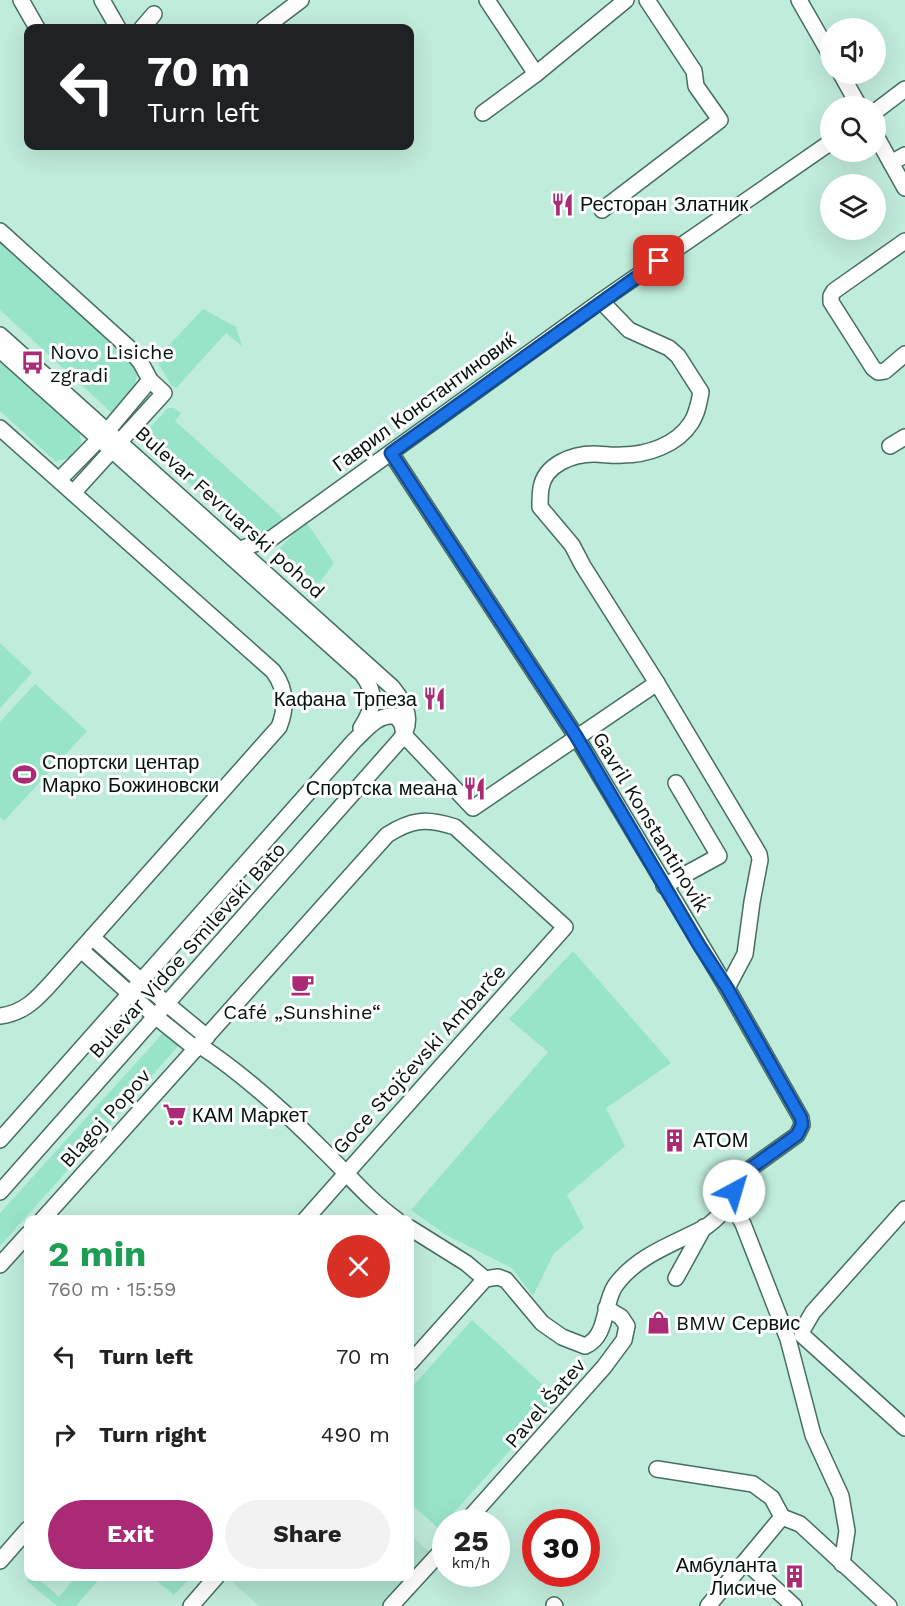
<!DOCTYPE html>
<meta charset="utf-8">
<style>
:root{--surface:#fff;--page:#f2f2f2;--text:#222;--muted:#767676;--accent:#ab2a76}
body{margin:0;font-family:"Work Sans",sans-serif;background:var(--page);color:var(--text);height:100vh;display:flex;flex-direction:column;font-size:22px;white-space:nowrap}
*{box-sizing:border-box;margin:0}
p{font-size:20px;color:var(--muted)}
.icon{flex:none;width:33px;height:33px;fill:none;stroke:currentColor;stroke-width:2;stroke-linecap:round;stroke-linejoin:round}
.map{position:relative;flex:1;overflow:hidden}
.sheet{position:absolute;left:24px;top:1215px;width:390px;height:366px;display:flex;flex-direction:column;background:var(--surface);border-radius:12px;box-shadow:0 6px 24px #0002}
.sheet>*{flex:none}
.banner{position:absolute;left:24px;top:24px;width:390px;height:126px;border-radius:12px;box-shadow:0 6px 24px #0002;background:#202124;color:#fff;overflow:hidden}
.tools{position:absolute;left:820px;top:18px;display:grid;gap:12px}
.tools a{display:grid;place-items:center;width:66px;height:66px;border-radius:50%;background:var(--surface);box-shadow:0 6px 24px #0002;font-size:30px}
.speed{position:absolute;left:432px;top:1509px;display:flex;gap:12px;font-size:30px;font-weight:700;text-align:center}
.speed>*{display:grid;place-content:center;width:78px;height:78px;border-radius:50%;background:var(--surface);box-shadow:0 6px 24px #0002;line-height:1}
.speed small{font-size:15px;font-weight:400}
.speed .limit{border:9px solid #d22;background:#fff;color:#111}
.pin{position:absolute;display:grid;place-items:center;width:51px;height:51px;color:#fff;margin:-26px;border-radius:12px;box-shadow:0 3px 9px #0006}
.me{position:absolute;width:66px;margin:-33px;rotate:39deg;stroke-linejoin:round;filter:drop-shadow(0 0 4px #0008)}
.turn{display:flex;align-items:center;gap:21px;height:126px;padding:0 24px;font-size:27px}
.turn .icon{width:78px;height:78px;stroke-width:2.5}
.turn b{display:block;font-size:42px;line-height:51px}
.round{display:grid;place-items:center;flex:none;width:63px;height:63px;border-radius:32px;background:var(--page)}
.headline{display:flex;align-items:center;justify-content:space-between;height:102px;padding:0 24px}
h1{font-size:36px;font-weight:700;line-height:45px;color:#1e9e55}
.action{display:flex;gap:12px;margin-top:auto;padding:12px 24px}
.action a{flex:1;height:69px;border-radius:36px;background:var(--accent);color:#fff;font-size:24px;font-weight:700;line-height:69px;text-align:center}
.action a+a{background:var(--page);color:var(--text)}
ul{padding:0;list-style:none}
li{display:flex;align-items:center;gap:18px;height:78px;padding:0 24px}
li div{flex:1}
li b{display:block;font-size:22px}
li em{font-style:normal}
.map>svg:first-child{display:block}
</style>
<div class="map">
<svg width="905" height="1606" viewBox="0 0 905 1606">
<rect width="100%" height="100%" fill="#c0ecdb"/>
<polygon fill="#aee2ce" points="410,1534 432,1554 385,1606 259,1606 232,1582 237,1576 410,1576"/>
<g fill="#98e4c8">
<polygon points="0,231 123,342 138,371 132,396 120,411 112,413 0,310"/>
<polygon points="203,309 236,327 242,346 226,333 176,388 171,385 156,359"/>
<polygon points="0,359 79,430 81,443 70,458 55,461 0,411"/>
<polygon points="168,408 174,408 181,413 175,421 285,520 272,530 250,538 143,441 145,433"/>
<path d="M 307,523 L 334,563 L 311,594 C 270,560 262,560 307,523 Z"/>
<polygon points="0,643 32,673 0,708"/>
<polygon points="35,684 87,731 4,821 0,817 0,722"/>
<polygon points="573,951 671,1063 606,1108 625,1146 567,1195 584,1228 554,1253 533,1296 512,1268 446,1235 411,1210 548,1052 509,1019"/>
<polygon points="165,1031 180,1044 0,1246 0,1213"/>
<polygon points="472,1320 557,1398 439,1529 410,1503 410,1389"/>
<polygon points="31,1577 37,1577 59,1597 76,1577 101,1577 76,1606 57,1606 27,1581"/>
<polygon points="152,1577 191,1577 174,1595"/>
</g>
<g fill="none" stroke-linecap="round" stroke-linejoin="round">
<defs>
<g id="minor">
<polyline points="21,0 37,28"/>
<polyline points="102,0 118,28"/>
<polyline points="487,0 536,74"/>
<polyline points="799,0 831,56"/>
<polyline points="142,28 154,14"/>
<polyline points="264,28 301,0"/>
<polyline points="841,74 859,106"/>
<polyline points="876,111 905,89"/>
<polyline points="483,113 536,74 626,0"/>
<polyline points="876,136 905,188"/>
<polyline points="891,163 905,155"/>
<polyline points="602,210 720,120 696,86 694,71 647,0"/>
<polyline points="0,231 128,347 141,363 150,380 164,393 73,493"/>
<polyline points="905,241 834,291 831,296 831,302 873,368 878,372 885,371 905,354"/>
<path d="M 601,301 L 629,330 L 669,348 L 678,356 L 701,392 C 699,403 697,414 691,423 C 677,445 647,455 622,455 C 613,456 604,454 594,454 C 573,454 545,464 541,488 C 540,494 540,501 540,507 L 572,545 L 583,566 L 657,683 L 759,854 L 760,860 L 752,902 L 745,954 L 727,988"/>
<path d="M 0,335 L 392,687 C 406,704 415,722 399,741 L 0,1192"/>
<path d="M 0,350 L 362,674 C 378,695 374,707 361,728"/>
<path d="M 0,428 L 273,671 C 286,688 287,707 279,727 L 53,981 C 37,999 24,1013 0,1016"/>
<polyline points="890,446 905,437"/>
<polyline points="391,453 576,736 727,988 801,1118 802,1125 797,1135 737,1178 732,1204"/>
<polyline points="59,480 108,430 150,380"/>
<polyline points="240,549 272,538 601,301 831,142"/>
<polyline points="664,886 719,856 676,783"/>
<polyline points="92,937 167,1004 207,1037"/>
<polyline points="81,950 156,1017 196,1049"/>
<path d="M 0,1140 L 354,741 C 367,729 377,714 396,716 L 402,724 L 404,735 L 473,808 L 657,683"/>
<polyline points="732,1204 743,1224 788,1339 813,1435 841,1496 847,1531 842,1564"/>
<polyline points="905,1209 813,1312 803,1329 802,1335 905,1428"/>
<polyline points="42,1220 199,1045"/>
<path d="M 305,1220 C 391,1122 478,1025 565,927 L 455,827 C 426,818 412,819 387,835 L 199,1045 C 245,1075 285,1112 323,1150 C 348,1174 369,1200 397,1220"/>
<path d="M 410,1228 L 466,1263 L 485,1279 L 498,1277 L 506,1280 L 542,1323 L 562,1337 L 585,1346 C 608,1337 603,1304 615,1286 C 636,1256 673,1244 704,1228 C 715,1222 722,1211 732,1204"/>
<polyline points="0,1265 28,1234"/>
<polyline points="676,1278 704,1227"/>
<polyline points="410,1363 485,1279"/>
<polyline points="657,1469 753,1484 772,1498 782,1517"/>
<polyline points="466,1522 604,1367 624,1340 627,1326 621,1317 606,1308"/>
<polyline points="0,1561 28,1529"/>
<polyline points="746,1562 794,1606"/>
<polyline points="554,1605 555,1606"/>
<polyline points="191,1606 217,1576"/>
<polyline points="391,1606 446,1546"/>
<polyline points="708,1606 782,1517 800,1524 889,1606"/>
</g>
</defs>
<use href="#minor" stroke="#466e5f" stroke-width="18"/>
<use href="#minor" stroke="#fff" stroke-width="15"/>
</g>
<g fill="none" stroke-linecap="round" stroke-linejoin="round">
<defs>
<polyline id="route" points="659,261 391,453 576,736 699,945 727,988 801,1118 802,1125 797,1135 737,1178 734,1191"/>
</defs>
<use href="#route" stroke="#114b97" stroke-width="15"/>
<use href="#route" stroke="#1a73e8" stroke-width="10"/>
</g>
<defs>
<symbol id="restaurant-bare" viewBox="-9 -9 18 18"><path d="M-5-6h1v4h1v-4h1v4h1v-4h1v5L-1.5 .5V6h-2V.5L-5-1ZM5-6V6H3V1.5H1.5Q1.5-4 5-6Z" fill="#ab2a76" stroke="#fff" stroke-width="2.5" paint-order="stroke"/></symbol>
<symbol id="bus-bare" viewBox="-9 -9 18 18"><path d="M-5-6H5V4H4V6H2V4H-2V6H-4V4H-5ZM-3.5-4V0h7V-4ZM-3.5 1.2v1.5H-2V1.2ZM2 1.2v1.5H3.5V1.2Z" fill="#ab2a76" stroke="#fff" stroke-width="2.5" paint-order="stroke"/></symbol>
<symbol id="stadium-bare" viewBox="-9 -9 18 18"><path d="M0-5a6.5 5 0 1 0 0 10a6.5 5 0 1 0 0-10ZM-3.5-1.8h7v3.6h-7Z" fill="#ab2a76" stroke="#fff" stroke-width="2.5" paint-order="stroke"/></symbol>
<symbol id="cafe-bare" viewBox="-9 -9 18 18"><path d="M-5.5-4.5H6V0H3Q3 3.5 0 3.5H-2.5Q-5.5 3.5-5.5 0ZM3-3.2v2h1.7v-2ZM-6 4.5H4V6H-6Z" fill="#ab2a76" stroke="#fff" stroke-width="2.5" paint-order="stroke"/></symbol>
<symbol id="supermarket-bare" viewBox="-9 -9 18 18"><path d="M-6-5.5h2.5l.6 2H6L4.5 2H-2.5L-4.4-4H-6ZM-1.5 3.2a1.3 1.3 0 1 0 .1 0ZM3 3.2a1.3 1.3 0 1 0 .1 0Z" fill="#ab2a76" stroke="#fff" stroke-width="2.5" paint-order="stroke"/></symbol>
<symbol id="building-bare" viewBox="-9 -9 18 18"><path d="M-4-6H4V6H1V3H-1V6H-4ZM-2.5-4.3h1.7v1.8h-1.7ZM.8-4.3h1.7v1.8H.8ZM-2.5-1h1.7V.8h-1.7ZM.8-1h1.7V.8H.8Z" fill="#ab2a76" stroke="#fff" stroke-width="2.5" paint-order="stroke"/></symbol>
<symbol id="shop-bare" viewBox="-9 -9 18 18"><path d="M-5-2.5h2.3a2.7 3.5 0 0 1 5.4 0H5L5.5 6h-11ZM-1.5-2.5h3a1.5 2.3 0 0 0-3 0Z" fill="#ab2a76" stroke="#fff" stroke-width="2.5" paint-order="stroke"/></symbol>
</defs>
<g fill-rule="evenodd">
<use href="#restaurant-bare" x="546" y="188" width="33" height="33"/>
<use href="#bus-bare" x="16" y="346" width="33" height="33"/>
<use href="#restaurant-bare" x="418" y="682" width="33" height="33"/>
<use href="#stadium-bare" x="8" y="758" width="33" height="33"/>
<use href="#restaurant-bare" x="458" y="772" width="33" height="33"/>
<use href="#cafe-bare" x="286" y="968" width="33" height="33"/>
<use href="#supermarket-bare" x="158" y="1098" width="33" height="33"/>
<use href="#building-bare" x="658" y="1124" width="33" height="33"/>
<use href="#shop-bare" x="642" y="1306" width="33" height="33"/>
<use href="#building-bare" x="778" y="1560" width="33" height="33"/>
</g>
<g text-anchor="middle" stroke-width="6" stroke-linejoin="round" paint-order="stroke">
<g font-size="20" fill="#04130e" stroke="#fff" text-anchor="start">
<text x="580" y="211">Ресторан Златник</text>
<text x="50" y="359">Novo Lisiche<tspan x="50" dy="23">zgradi</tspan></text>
<text x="417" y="706" text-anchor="end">Кафана Трпеза</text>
<text x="42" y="769">Спортски центар<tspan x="42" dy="23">Марко Божиновски</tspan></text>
<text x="457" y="795" text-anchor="end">Спортска меана</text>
<text x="302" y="1019" text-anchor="middle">Café „Sunshine“</text>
<text x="192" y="1122">КАМ Маркет</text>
<text x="693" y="1147">АТОМ</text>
<text x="676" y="1330">BMW Сервис</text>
<text x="777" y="1572" text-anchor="end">Амбуланта<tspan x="777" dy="23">Лисиче</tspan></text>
</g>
<g font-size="20" fill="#04130e" stroke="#fff">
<text transform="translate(424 402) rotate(-36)" y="7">Гаврил Константиновиќ</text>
<text transform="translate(230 512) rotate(42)" y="7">Bulevar Fevruarski pohod</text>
<text transform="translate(651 822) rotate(59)" y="7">Gavril Konstantinoviḱ</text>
<text transform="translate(187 950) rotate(-48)" y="7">Bulevar Vidoe Smilevski Bato</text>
<text transform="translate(419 1059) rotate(-48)" y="7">Goce Stojčevski Ambarče</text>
<text transform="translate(105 1118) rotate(-48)" y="7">Blagoj Popov</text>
<text transform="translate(545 1403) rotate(-49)" y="7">Pavel Šatev</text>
</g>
</g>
</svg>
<div class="tools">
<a><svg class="icon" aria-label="sound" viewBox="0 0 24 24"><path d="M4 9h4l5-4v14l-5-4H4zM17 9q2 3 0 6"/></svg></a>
<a><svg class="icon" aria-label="search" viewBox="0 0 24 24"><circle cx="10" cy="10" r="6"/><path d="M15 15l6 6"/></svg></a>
<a><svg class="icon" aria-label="layers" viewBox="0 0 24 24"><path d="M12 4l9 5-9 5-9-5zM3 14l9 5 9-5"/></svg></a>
</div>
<div class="speed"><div>25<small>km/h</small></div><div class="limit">30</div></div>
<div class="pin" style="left:659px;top:261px;background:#d93025"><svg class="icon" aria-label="arrive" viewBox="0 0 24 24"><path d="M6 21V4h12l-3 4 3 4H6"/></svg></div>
<svg class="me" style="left:734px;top:1191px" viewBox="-20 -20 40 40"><circle r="19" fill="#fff"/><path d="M0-13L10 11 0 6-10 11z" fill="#1a73e8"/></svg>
<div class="banner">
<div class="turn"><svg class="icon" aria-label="left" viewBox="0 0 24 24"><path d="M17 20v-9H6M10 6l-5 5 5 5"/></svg><div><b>70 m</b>Turn left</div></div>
</div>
<section class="sheet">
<div class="headline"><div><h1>2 min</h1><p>760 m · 15:59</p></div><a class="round" style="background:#d93025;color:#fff"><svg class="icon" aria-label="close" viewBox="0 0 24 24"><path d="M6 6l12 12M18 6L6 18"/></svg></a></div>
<ul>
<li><svg class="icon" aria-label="left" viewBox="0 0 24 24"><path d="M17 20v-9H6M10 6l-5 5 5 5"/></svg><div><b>Turn left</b></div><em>70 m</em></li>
<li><svg class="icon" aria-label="right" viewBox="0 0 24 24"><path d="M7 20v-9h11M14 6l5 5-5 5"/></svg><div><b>Turn right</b></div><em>490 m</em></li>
</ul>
<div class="action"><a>Exit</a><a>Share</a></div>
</section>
</div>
